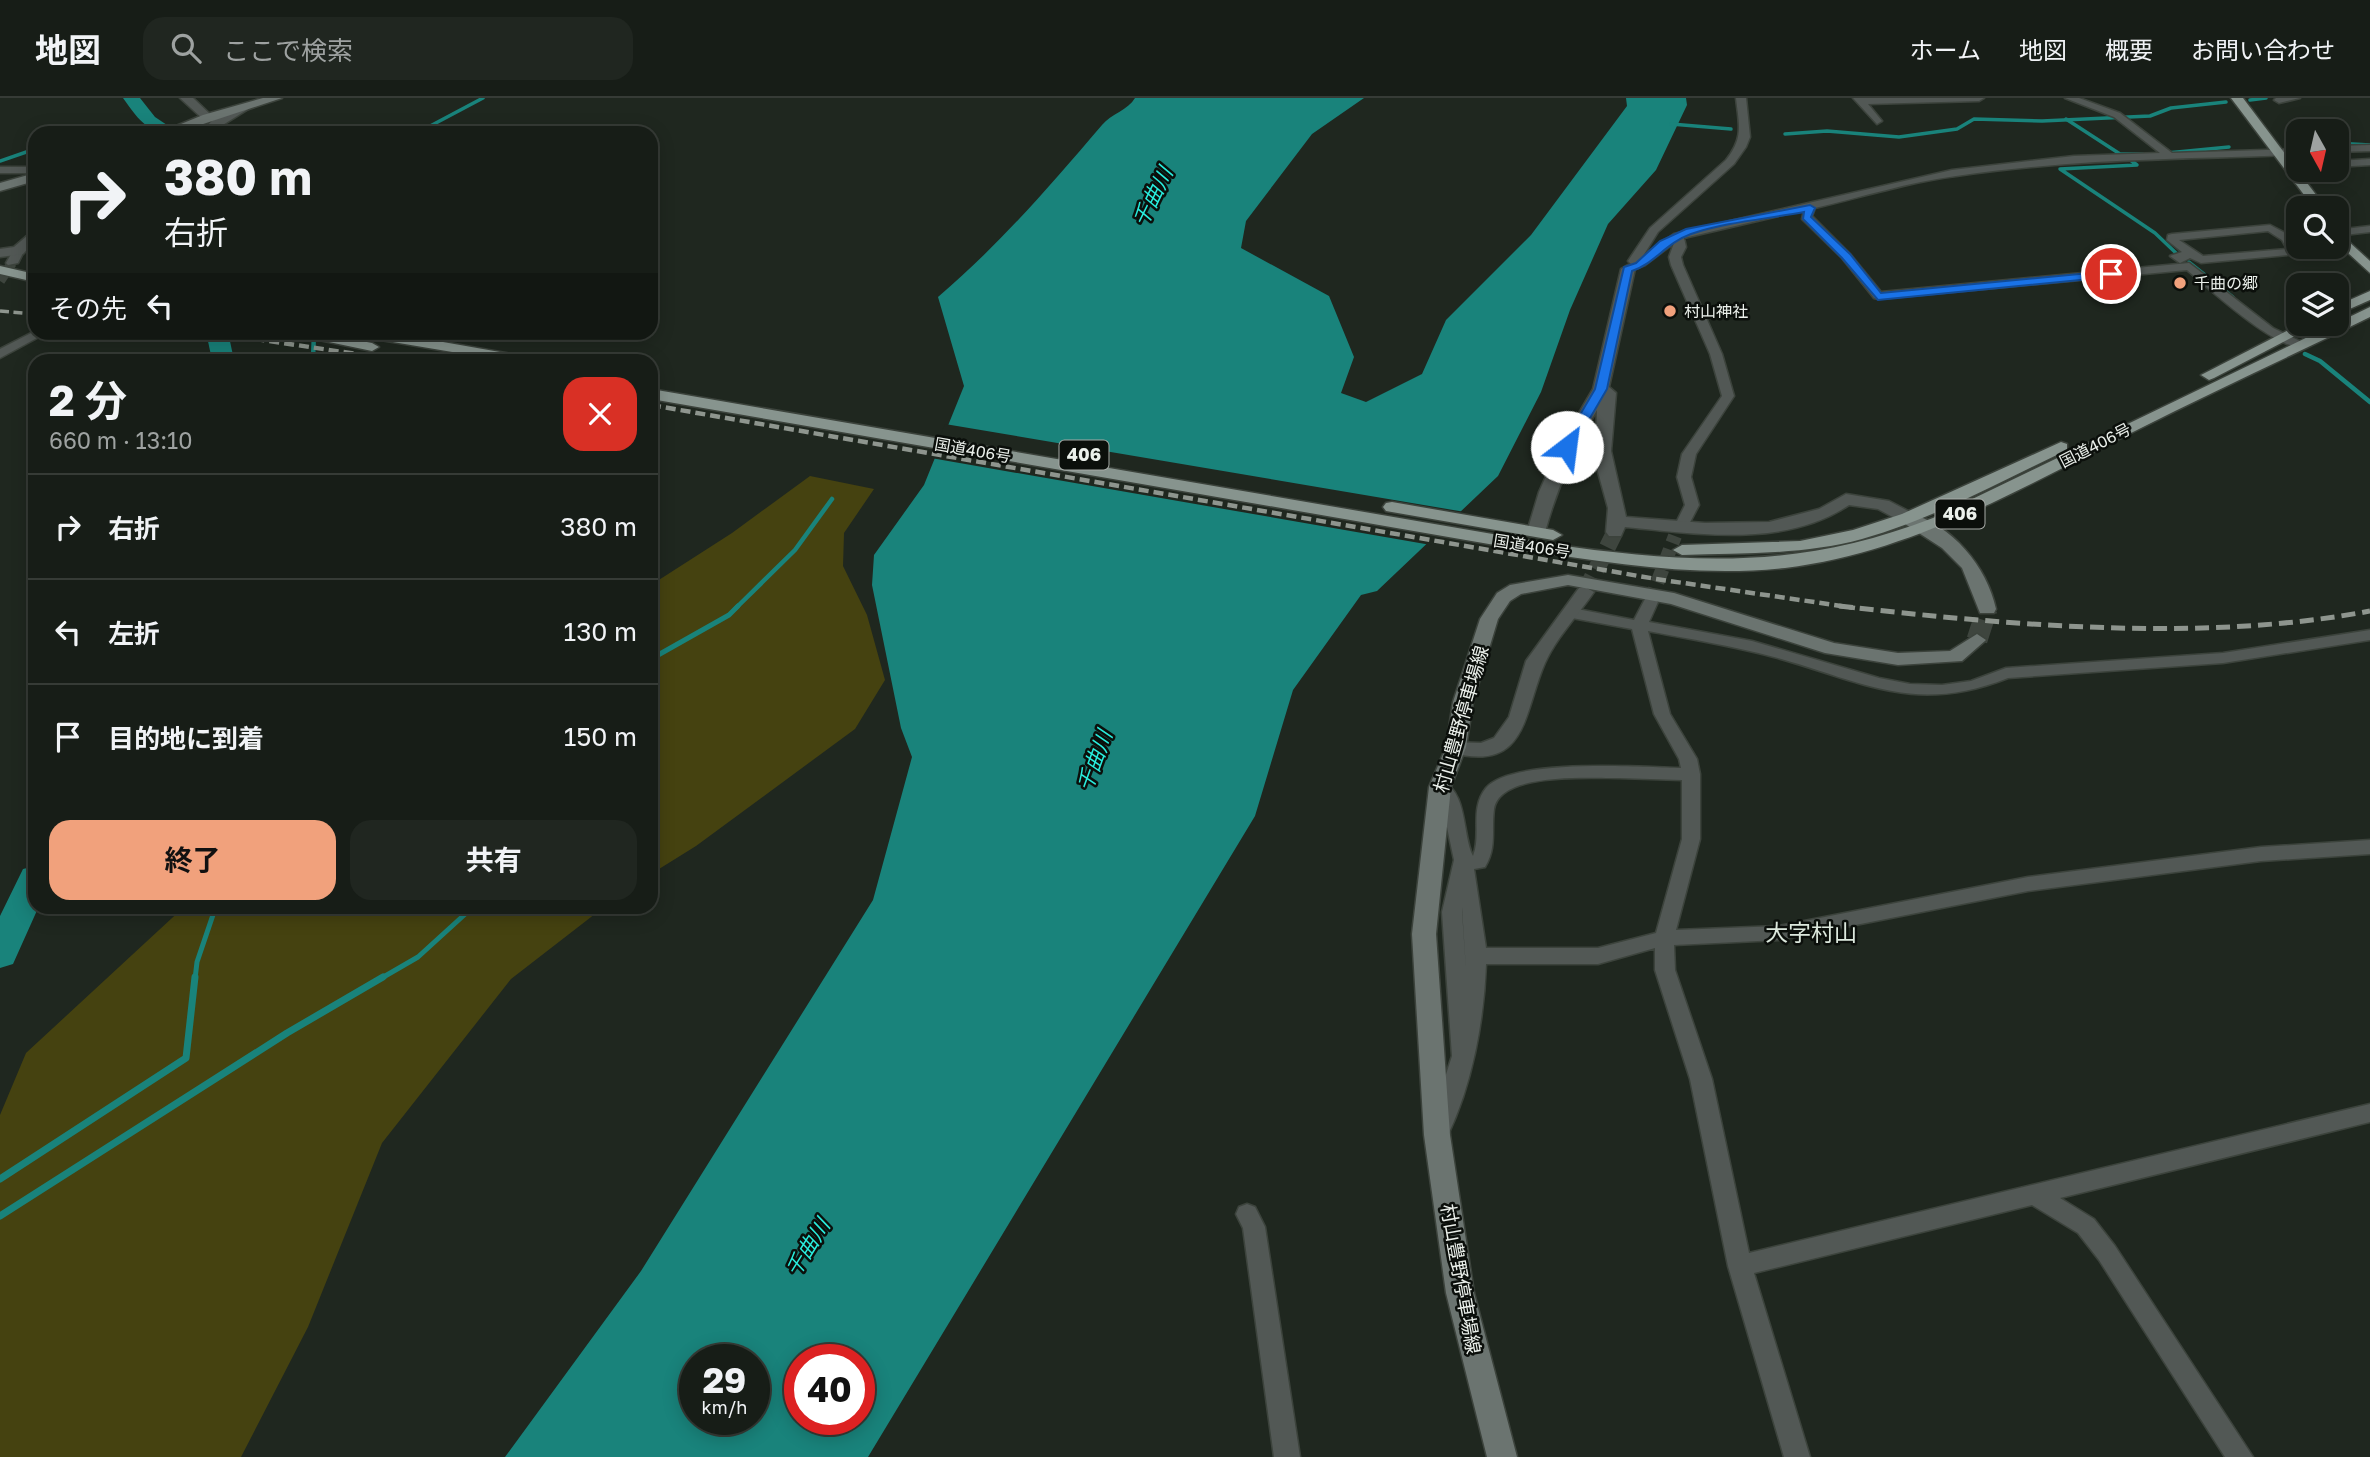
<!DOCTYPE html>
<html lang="ja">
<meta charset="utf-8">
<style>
:root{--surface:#171d17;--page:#202620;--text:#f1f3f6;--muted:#9ea2a1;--line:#363b36;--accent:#f1a17c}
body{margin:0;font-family:"Golos Text","Noto Sans JP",sans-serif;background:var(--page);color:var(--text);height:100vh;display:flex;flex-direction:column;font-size:26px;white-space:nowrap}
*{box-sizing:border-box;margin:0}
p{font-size:23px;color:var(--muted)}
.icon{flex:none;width:38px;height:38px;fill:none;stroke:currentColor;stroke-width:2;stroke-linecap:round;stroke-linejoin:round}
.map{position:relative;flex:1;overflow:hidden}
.sheet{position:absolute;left:28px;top:256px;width:630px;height:560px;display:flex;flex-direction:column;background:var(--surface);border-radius:21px;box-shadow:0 4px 18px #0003,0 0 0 2px var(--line)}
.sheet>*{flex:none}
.banner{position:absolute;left:28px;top:28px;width:630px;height:214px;border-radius:21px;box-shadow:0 4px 18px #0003,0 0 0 2px var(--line);background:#171d17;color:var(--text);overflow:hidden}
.needle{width:46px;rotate:172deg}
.buttons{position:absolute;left:2286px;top:21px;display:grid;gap:14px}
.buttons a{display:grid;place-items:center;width:63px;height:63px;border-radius:14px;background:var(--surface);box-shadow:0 4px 18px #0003,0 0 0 2px var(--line);font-size:35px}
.speed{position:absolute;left:679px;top:1246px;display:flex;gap:14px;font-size:35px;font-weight:700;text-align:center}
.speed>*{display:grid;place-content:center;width:91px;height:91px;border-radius:50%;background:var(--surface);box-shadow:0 4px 18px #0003,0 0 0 2px var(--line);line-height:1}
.speed small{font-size:18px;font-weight:400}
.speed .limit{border:10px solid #d22;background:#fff;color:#111}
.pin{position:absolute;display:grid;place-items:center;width:60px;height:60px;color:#fff;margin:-30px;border:4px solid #fff;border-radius:50%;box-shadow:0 2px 7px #0007}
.me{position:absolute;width:77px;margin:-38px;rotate:30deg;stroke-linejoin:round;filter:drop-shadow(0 0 5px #0008)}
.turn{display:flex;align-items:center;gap:24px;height:147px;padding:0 21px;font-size:32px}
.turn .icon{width:91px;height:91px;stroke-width:2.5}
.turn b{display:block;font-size:49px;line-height:60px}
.then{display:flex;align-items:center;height:66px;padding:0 21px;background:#0003;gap:14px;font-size:26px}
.round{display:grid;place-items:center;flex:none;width:74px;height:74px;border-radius:21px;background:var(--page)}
.overview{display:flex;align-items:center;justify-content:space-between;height:119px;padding:0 21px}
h1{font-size:42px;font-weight:700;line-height:52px}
.primary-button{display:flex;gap:14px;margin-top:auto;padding:14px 21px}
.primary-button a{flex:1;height:80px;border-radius:21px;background:var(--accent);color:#111;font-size:28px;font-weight:700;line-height:80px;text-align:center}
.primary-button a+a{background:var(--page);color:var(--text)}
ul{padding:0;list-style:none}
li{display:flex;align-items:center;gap:21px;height:105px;padding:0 21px;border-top:2px solid var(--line)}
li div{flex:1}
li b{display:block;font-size:26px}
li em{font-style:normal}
header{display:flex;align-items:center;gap:42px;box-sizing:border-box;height:98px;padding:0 35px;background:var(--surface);border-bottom:2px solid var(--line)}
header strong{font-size:33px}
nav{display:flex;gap:38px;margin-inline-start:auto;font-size:24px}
.search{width:490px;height:63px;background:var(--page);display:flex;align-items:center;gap:18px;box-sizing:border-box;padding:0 24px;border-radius:21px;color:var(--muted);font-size:26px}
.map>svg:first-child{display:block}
</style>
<header>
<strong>地図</strong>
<div class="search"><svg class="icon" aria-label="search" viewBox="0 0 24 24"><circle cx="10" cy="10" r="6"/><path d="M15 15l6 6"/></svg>ここで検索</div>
<nav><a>ホーム</a><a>地図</a><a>概要</a><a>お問い合わせ</a></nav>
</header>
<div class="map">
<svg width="2370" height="1359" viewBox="0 0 2370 1359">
<rect width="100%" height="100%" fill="#1f271f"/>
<g fill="#454210">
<polygon points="810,378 874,391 844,435 843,468 867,517 885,582 855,631 696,748 651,776 651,487 732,435"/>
<polygon points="185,808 604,809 511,881 382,1045 308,1229 241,1359 0,1359 0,1017 26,955"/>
</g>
<path fill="#19837b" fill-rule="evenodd" d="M 1135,0 L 1364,0 L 1312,36 L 1246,123 L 1241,150 L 1329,198 L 1354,259 L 1341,295 L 1366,304 L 1422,276 L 1446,222 L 1531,137 L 1627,8 L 1626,0 L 1686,0 L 1687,7 L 1656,72 L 1608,126 L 1570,212 L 1541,294 L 1498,378 L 1377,493 L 1361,497 L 1293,592 L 1255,718 L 868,1359 L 505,1359 L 641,1173 L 873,802 L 912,659 L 901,630 L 872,487 L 874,457 L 924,387 L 964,288 L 938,199 C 1001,145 1048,90 1102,27 C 1111,16 1128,12 1135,0 ZM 695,1262 L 754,1262 L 754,1321 L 695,1321 ZM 800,1262 L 859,1262 L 859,1321 L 800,1321 Z"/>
<polygon fill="#1f271f" points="945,326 1465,414 1431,447 931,360"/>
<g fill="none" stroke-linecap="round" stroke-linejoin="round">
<g stroke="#19837b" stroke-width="3.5">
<polyline points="2250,2 2266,0"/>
<polyline points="2066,21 2120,56 2143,56"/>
<polyline points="1671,26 1731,31"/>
<polyline points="417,35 483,0"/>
<polyline points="1785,36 1827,33 1899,39 1957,31 1974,21 2042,23 2150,18 2171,10 2226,4"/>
<polyline points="2336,45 2370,47"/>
<polyline points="2167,55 2229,49"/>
<polyline points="2129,61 2137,67 2060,71 2155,135 2176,155"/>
<polyline points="0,63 35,51"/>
<polyline points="2189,164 2233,199"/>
</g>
<g stroke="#19837b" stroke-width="4.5">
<polyline points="2305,256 2320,263 2370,304"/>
<polyline points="313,262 314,234"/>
<polyline points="736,510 795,452 832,401"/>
</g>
<g stroke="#19837b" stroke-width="5">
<polyline points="651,561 729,517 738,508"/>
<polyline points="195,881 197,864 216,808"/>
<polyline points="380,881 418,859 474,808"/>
</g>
<g stroke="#19837b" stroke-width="7">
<polyline points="0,1081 186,960 195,879"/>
<polyline points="0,1118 287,935 383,879"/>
</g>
<g fill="#19837b" fill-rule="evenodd">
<path d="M 123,0 L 140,0 L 155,19 L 179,35 C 147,35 141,25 123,0 Z"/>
<polygon points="206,234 228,234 234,262 212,262"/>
<polygon points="35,768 35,808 39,808 13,866 0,870 0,818 23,771"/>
</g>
<polyline stroke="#3e453e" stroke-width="10" stroke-dasharray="10 5" stroke-linecap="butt" points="0,183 12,165"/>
<polyline stroke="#3e453e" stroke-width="14" stroke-dasharray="14 7" stroke-linecap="butt" points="1650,504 1675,438"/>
<polyline stroke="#3e453e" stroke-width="17" stroke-dasharray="17 8" stroke-linecap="butt" points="1585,494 1615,434"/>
<polyline stroke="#3e453e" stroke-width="21" stroke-dasharray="21 10" stroke-linecap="butt" points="1977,542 1987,511"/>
<defs>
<g id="minor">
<path d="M 1736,0 L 1746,0 L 1750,39 L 1746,49 L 1734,66 L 1658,134 L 1643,158 L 1674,136 L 1952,72 L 2074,58 L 2160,55 L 2114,19 L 2065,0 L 2079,0 L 2120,15 L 2172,55 L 2298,51 L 2298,57 C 2183,61 2069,61 1956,78 C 1909,84 1862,99 1815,110 L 1812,118 L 1850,156 L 1881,194 L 2189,165 L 2273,230 L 2308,247 C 2287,263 2205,187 2187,172 L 1878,201 L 1874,200 L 1842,160 L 1802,121 L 1804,112 L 1684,140 L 1686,149 L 1681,159 L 1683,167 L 1722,256 L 1734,298 L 1696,356 L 1691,379 L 1699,407 L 1686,432 L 1676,432 L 1674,429 L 1685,407 L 1677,379 L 1682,356 L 1722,298 L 1710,256 L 1671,167 L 1669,159 L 1674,145 L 1645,167 L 1628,174 L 1622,171 L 1631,166 L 1628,163 L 1650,130 L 1726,62 C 1744,39 1739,27 1736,0 Z"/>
<polygon points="1853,0 1984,0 1979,3 1868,6 1882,23 1877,26"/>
<polygon points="2276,0 2300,0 2279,5 2274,2"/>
<polygon points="245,6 253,8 210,35 199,35 212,23"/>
<polygon points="2370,47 2370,53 2336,54 2336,48"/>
<polygon points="2370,61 2370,67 2336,69 2336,63"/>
<rect x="0" y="69" width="35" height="6"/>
<path d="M 2270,127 L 2291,138 L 2300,154 L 2298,156 L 2201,165 L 2190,160 L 2180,165 L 2170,158 L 2182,154 L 2167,142 L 2168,137 L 2172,136 ZM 2268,133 L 2282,142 L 2287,151 L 2203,158 L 2179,142 Z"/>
<polygon points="2370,128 2370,134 2336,138 2336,132"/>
<polygon points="18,150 24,153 18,165 8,167 6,165 14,151"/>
<polygon points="35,233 48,234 0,260 0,251"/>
<path d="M 1650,499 L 1658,504 L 1649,524 L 1752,543 L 1879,580 L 1910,586 L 1942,587 L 1971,583 L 2006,570 L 2223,555 L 2370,532 L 2370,542 L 2223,565 L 2008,580 C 1914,617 1864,584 1774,559 C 1733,548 1690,541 1648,533 L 1670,616 L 1697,661 L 1700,676 L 1700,741 L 1676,832 L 1779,828 L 2028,779 L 2261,749 L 2370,742 L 2370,756 L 2261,763 L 2028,793 L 1779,842 L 1674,847 L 1675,872 L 1712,981 L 1749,1155 L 2370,1006 L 2370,1024 L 2060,1100 L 2094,1121 L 2115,1148 L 2253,1359 L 2225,1359 L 2099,1162 L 2078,1135 L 2032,1107 L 1754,1175 L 1810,1359 L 1784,1359 L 1728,1168 L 1690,981 L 1655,872 L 1655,850 L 1598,866 L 1486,866 C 1484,923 1472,987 1447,1039 L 1439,1041 L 1431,1039 L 1428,1032 L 1452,958 L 1442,814 L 1454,762 L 1441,701 L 1431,689 L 1440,683 C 1468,691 1462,738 1473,758 C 1482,736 1469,711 1486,690 C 1511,660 1641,669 1681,670 L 1679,661 L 1654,616 L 1632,531 L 1572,520 L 1564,515 L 1572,510 L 1634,522 L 1645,501 ZM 1619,680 L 1682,682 L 1682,741 L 1656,835 L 1598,850 L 1486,850 L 1474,771 L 1485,769 C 1497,749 1491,733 1494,711 C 1500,674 1589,680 1619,680 ZM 1462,809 L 1466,872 L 1462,814 Z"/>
<polygon points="1247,1106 1255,1109 1265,1129 1300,1359 1274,1359 1243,1130 1236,1116 1239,1109"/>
</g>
<g id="tertiary">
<polygon points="180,0 193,0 213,19 203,21"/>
<polygon points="35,131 35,143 23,156 0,159 0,151 14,149"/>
<path d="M 1628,167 L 1635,171 L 1609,289 L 1616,295 L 1611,353 L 1626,419 L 1705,425 L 1769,424 L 1819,411 L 1846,396 L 1889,403 L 1914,416 L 1917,420 L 1914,424 L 1902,424 L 1878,411 L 1849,407 C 1785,450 1698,436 1625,429 L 1621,438 L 1609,438 L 1606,434 L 1608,410 L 1595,363 L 1597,312 C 1574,351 1557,390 1545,434 L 1542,438 L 1530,438 L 1527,434 L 1539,394 L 1559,349 L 1593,291 L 1621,171 Z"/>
<path d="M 1585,489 L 1594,494 C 1579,516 1556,540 1545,565 C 1523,615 1528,676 1449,654 L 1446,649 L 1449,644 L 1481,645 L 1494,640 L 1509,619 L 1526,563 L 1579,490 Z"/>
</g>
<g id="secondary">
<polygon points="263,0 282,0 176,35 159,35 203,17"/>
<polygon points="35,75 35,83 0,93 0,85"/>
<path d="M 1908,415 C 1952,426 1987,469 1996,511 L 1994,515 L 1980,515 L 1962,470 L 1942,450 L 1902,424 L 1899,420 L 1902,416 Z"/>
<polygon points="1568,477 1674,495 1834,545 1898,555 1950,553 1977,536 1986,542 1962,563 1898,567 1825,555 1671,506 1568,487 1521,496 1510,503 1498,521 1473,604 1466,649 1451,689 1436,836 1450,1037 1474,1195 1517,1359 1487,1359 1446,1195 1424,1037 1412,836 1429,689 1446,649 1453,604 1480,521 1497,495 1510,487"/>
</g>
<g id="trunk">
<polygon points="2231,0 2243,0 2326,110 2314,110"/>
<polygon points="2336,132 2370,163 2370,175 2336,144"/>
<polygon points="0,168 35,176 35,184 0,176"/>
<polygon points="2370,193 2370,202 2336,217 2336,208"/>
<path d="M 2370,209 L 2370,219 C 2293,257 2214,293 2137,332 C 2023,389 1914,454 1785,470 C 1694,480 1602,464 1512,450 L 651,301 L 651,291 L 1550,446 C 1691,466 1798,472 1933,420 Z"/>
<polygon points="2300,226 2318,226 2214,280 2209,282 2201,277"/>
<polygon points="281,234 315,234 372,245 379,249 372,253"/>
<polygon points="350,234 386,234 523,258 530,262 500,262 357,238"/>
<path d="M 2061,344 L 2067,346 L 2067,352 C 2000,384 1933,421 1862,441 C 1803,457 1742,455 1682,457 L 1673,452 L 1682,447 L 1800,443 L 1853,432 L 1902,416 Z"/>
<polygon points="1392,404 1553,432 1562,437 1553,442 1386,413 1383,409 1386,405"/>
</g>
</defs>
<use href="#minor" stroke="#3c433c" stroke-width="3"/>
<use href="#tertiary" stroke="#3c433c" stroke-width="3"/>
<use href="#secondary" stroke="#3c433c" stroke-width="3"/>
<use href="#trunk" stroke="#3c433c" stroke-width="3"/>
<use href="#minor" fill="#525855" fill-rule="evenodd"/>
<use href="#tertiary" fill="#525855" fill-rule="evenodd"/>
<use href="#secondary" fill="#6b7470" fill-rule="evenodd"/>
<use href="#trunk" fill="#87948e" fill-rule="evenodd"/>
<polyline stroke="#8e958e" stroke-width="3.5" stroke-dasharray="9 4.5" stroke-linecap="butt" points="0,213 35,216"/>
<g stroke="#8e958e" stroke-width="4.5" stroke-dasharray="10 5" stroke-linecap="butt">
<polyline points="210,234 396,262"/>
<polyline points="651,307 1656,481 1855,510"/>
</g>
<path stroke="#8e958e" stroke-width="5" stroke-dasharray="14 7" stroke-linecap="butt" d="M 1839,508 C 2009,527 2201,545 2370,513"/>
</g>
<path fill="#1a73e8" stroke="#114b97" stroke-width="2" d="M 1810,107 L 1815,110 L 1811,119 L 1850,156 L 1881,195 L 2111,173 L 2116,176 L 2111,179 L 1878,202 L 1842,160 L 1803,121 L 1804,114 C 1767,121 1726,124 1691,136 C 1666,145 1654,166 1632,173 L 1607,291 L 1572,351 L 1563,351 L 1561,349 L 1595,291 L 1624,169 L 1636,165 L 1660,143 L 1686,131 Z"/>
<g fill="#f1a17c" stroke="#0b0f0b" stroke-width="2.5">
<circle cx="2180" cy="185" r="7"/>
<circle cx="1670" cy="213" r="7"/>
</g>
<g text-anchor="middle" stroke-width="5" stroke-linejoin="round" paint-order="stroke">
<g font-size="16" fill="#ebf0eb" stroke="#0b0f0b" text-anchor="start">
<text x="2194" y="191">千曲の郷</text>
<text x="1684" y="219">村山神社</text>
</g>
<g font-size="16" fill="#ebf0eb" stroke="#0b0f0b">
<text transform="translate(2095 347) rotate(-27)" y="6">国道406号</text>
<text transform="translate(973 352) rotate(10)" y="6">国道406号</text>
<text transform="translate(1532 448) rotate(9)" y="6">国道406号</text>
</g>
<g fill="#0b0f0b" stroke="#a8aca8" stroke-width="2">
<rect x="1059.5" y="342.5" width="49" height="29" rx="5"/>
<rect x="1935.5" y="401.5" width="49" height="29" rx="5"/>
</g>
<g font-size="18" font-weight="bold" fill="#ebf0eb">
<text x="1084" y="363">406</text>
<text x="1960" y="422">406</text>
</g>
<g font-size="19" fill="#ebf0eb" stroke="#0b0f0b">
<text transform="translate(1461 621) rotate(-74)" y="7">村山豊野停車場線</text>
<text transform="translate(1461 1181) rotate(80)" y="7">村山豊野停車場線</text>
</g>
<g font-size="21" font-style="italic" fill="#29edde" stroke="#0b0f0b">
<text transform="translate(1153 99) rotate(-64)" y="7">千曲川</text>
<text transform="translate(1095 663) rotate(-70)" y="7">千曲川</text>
<text transform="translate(808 1150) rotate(-58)" y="7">千曲川</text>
</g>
<g font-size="23" fill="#dce8dd" stroke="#0b0f0b">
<text x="1811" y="843">大字村山</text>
</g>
</g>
</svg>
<div class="buttons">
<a><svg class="needle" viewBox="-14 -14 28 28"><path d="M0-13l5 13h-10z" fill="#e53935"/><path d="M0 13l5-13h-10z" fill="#9ea2a1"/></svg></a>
<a><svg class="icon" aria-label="search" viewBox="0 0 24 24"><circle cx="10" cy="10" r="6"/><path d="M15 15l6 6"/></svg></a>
<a><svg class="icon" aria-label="layers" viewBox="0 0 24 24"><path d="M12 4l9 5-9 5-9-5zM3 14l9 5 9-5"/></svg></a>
</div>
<div class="speed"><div>29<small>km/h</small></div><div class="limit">40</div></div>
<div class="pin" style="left:2111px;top:176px;background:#d93025"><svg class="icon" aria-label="arrive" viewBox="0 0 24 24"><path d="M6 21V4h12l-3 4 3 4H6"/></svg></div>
<svg class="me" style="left:1567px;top:349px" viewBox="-20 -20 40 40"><circle r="19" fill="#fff"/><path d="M0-13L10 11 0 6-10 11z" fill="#1a73e8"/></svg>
<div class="banner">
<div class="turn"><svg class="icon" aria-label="right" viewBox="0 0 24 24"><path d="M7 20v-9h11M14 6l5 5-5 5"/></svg><div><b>380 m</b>右折</div></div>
<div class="then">その先<svg class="icon" aria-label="left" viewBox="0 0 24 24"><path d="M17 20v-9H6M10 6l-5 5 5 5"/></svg></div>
</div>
<section class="sheet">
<div class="overview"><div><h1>2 分</h1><p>660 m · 13:10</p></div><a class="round" style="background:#d93025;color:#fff"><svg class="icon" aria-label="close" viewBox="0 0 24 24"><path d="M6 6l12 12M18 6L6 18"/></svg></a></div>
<ul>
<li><svg class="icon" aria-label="right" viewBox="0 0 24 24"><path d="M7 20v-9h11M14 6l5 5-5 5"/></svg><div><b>右折</b></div><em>380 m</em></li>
<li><svg class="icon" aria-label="left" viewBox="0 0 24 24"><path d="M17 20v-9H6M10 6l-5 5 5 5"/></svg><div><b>左折</b></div><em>130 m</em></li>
<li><svg class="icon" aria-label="arrive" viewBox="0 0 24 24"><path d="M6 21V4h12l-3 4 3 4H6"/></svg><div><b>目的地に到着</b></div><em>150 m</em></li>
</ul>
<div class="primary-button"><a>終了</a><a>共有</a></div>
</section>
</div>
